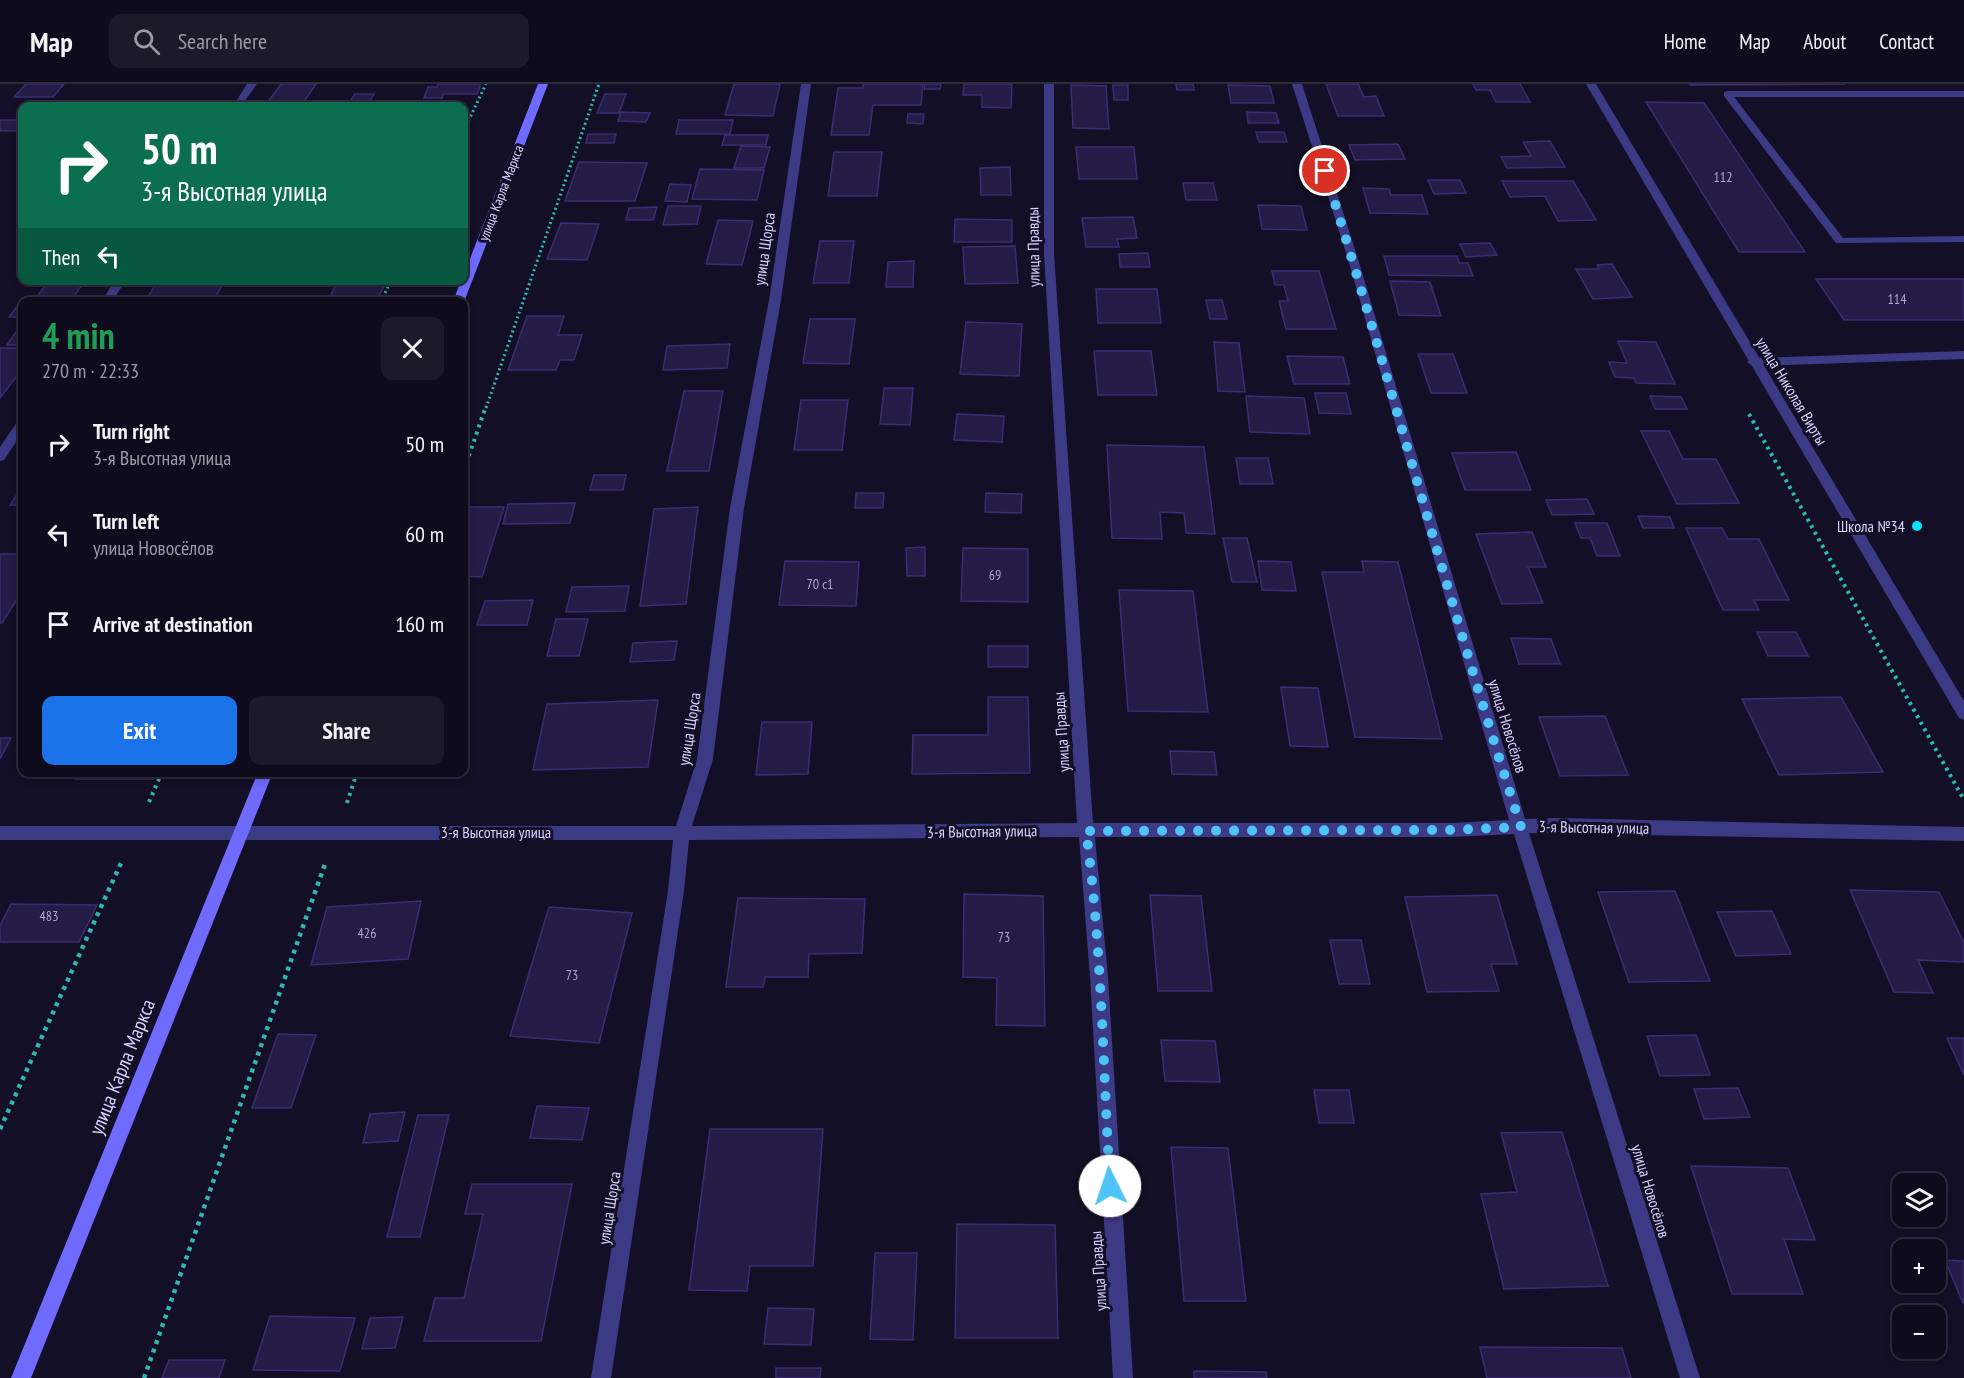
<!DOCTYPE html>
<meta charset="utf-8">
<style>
:root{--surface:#0e0b1c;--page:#1c1929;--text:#f1f3f6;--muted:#9b9ba3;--line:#2e2b3b;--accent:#1a73e8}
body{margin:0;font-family:"PT Sans Narrow",sans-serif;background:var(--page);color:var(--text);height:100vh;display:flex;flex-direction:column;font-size:22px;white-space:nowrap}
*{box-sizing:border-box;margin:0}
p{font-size:20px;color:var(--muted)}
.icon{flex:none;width:33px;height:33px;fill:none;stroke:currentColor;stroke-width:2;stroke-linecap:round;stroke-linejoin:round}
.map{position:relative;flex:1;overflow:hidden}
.details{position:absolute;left:18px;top:213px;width:450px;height:480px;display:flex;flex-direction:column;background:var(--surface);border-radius:12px;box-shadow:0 3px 9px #0003,0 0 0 2px var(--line)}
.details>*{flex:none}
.top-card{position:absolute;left:18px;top:18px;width:450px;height:183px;border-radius:12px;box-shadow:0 3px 9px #0003,0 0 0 2px var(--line);background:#0b6e4f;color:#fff;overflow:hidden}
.fabs{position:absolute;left:1892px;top:1089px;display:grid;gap:12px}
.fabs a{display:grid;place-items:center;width:54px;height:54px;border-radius:12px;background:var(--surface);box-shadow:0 3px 9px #0003,0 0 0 2px var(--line);font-size:30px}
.pin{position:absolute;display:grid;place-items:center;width:51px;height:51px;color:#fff;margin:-26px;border:3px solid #fff;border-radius:50%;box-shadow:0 2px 6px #0007}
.me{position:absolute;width:66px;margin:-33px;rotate:356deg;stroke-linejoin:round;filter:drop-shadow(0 0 4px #0008)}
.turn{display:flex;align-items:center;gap:21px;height:126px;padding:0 24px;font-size:27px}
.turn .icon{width:78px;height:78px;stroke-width:2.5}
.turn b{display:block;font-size:42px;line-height:51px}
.then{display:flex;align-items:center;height:57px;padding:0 24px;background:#0003;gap:12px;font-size:22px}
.round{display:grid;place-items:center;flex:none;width:63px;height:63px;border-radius:12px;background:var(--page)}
.summary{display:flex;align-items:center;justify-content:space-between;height:102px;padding:0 24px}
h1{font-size:36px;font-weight:700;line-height:45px;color:#1e9e55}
.button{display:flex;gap:12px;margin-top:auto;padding:12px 24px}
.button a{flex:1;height:69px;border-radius:12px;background:var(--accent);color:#fff;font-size:24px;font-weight:700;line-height:69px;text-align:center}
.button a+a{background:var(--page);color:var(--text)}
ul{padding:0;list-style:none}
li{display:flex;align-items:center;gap:18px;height:90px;padding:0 24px}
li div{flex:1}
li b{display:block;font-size:22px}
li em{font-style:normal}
header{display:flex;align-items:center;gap:36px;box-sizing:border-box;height:84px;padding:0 30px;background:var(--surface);border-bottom:2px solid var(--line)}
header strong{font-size:28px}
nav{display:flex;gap:33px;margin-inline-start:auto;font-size:21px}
.search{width:420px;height:54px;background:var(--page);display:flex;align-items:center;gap:15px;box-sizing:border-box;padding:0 21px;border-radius:12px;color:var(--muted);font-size:22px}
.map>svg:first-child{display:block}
</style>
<header>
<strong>Map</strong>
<div class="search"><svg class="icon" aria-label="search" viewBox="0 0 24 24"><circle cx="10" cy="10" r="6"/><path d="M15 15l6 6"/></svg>Search here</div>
<nav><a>Home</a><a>Map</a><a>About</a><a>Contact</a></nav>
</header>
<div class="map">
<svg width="1964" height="1294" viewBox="0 0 1964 1294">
<rect width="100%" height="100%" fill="#130f26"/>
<g fill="#241b47" stroke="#3b2d73" stroke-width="1.5">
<polygon points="26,0 64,0 53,13 14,13"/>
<polygon points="281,0 316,0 301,22 265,22"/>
<polygon points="438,0 481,0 477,10 443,10 442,14 424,14 428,3 437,3"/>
<polygon points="734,0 780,0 773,32 725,31"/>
<polygon points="863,0 923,0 921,21 873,21 869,51 831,51 838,4 863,4"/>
<polygon points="925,0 941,0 940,5 924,5"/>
<polygon points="964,0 1012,0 1011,24 982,23 982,11 963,11"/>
<polygon points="1176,0 1193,0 1194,6 1177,6"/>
<polygon points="1326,0 1358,0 1364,13 1376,12 1384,32 1338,32"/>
<polygon points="1473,0 1520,0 1530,18 1496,18 1490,6 1476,6"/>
<polygon points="1689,0 1845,0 1690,1"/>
<polygon points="1071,1 1106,2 1109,45 1073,44"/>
<polygon points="1113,1 1128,1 1128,16 1114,16"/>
<polygon points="1228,1 1270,2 1274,19 1231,19"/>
<polygon points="355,10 374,10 369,19 349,19"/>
<polygon points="605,10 626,10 619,29 597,29"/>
<polygon points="1646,18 1704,19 1805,168 1739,168"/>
<polygon points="621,28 650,29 646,38 618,37"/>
<polygon points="1247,28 1276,29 1279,39 1248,39"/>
<polygon points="908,30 924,30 923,40 907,39"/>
<rect x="0" y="36" width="22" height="11"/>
<polygon points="679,36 733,36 730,50 676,50"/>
<polygon points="1256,48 1284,48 1287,58 1259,58"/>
<polygon points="588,50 616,50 614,59 586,59"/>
<polygon points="725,51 768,51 766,61 722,61"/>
<polygon points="1550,57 1565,83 1507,84 1501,73 1531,72 1523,58"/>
<polygon points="1398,60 1405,75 1355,76 1349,61"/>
<polygon points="741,62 770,63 764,84 734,84"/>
<polygon points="1076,63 1134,63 1137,95 1079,95"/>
<polygon points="834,68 882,68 877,112 828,112"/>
<polygon points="579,78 647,79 635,117 565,117"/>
<polygon points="1010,83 1011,111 981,111 980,84"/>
<polygon points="700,85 764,86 757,116 692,115"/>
<polygon points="1428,96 1460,96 1466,109 1434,110"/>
<polygon points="1502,97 1573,97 1596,136 1558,137 1545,112 1510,113"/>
<polygon points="1183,99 1213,99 1217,116 1186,116"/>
<polygon points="670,100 691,101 687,118 665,117"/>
<polygon points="1363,104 1389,105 1391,111 1422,111 1428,130 1370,129"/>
<polygon points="1258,121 1301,122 1307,146 1262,145"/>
<polygon points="668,122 701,122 697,140 663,141"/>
<polygon points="657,123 653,136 626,136 629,124"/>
<polygon points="1133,133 1137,154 1117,155 1119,163 1086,163 1082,134"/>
<polygon points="955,135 1012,136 1012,158 954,158"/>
<polygon points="718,136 753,137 742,181 706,180"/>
<polygon points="561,139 599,140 587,176 547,175"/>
<polygon points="820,157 854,157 849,199 813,199"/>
<polygon points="1490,159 1497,171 1466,173 1460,160"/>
<polygon points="1015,162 1018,199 965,200 963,163"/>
<polygon points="1148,169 1150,183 1120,183 1119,170"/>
<polygon points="1384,172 1457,172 1459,179 1468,179 1473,192 1389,191"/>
<polygon points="914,177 913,203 886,203 888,178"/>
<polygon points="1612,180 1632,213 1593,215 1576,185 1599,185 1597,181"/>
<polygon points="1272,187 1319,187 1336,245 1286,245 1279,217 1288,217 1284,201 1275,201"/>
<polygon points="1816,195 1964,195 1964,236 1844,236"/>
<polygon points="1390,197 1430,198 1441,232 1399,231"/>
<polygon points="48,198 84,198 70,218 22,218 22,233 9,233 21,217 34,217"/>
<polygon points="157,198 224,198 213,218 145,218"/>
<polygon points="335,202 384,202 376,218 328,218"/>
<polygon points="1096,205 1157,205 1161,239 1098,239"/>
<polygon points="1206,216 1222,216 1227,235 1210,235"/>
<polygon points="527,232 564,232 558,251 582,251 574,276 560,276 556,286 508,286"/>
<polygon points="810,235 855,235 849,280 803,279"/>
<polygon points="966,238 1022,240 1019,292 960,290"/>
<polygon points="16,248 22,248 22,261 7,261"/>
<polygon points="1618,257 1656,258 1675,300 1636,299 1634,294 1615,293 1609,278 1627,279"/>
<polygon points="1214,258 1239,259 1245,308 1218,307"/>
<polygon points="730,260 727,284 663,286 667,262"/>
<polygon points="0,264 22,264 22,285 0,314"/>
<polygon points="1094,267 1151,267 1157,311 1098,311"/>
<polygon points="1418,270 1453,270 1467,309 1431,309"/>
<polygon points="1287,272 1343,273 1350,300 1294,300"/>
<polygon points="884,304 913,304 910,341 880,340"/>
<polygon points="684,307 723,307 709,387 667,387"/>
<polygon points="1315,309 1346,309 1351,330 1319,329"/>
<polygon points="1246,312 1304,314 1310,350 1250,348"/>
<polygon points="1650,312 1681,313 1687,325 1655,325"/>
<polygon points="801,316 848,316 842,366 794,366"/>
<polygon points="957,330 1004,332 1002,358 954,356"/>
<polygon points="1641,347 1669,347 1683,375 1716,375 1739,419 1677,420"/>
<polygon points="1107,361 1204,363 1215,450 1186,449 1184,429 1160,428 1162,455 1112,454"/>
<polygon points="1516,368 1531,406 1465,406 1452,369"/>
<polygon points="1236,374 1268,374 1273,400 1240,400"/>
<polygon points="594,391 626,391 623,406 590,406"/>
<polygon points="22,403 22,421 10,421"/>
<polygon points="856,409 884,409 883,424 855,424"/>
<polygon points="986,409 1022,410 1021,429 985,428"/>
<polygon points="1587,415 1594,430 1552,431 1546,416"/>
<polygon points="575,419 570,439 503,440 508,420"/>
<polygon points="464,423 504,423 482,493 464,492"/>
<polygon points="698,423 686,520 640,522 654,425"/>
<polygon points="1638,432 1670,433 1674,444 1643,444"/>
<polygon points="1575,439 1607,439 1620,472 1597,472 1590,454 1581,454"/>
<polygon points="1686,444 1722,444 1728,455 1759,455 1789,516 1754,516 1759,526 1723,526"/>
<polygon points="1532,448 1546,483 1528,483 1543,519 1502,520 1476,450"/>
<polygon points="1223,454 1247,454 1257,498 1232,498"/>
<polygon points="925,463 925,492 907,492 906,464"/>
<polygon points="963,464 1028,465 1028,518 961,517"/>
<polygon points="0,470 22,470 22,507 2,539 0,539"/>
<polygon points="785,477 859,478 856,522 779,521"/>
<polygon points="1258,477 1291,478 1296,507 1262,506"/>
<polygon points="1362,477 1398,478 1442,655 1355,653 1322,488 1364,488"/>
<polygon points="629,502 625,527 566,528 572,503"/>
<polygon points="1119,506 1193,507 1208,628 1128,627"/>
<polygon points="533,516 527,541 477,541 485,517"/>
<polygon points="556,535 588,535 579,572 547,572"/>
<polygon points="1757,548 1796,548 1808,572 1768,572"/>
<polygon points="1511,554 1551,555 1560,580 1519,580"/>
<polygon points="677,557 674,576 630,578 633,559"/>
<rect x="988" y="562" width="40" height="21"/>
<polygon points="1281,603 1318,604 1328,663 1290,662"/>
<polygon points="988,613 1028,613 1030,689 912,690 913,651 988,651"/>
<polygon points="1841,613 1883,688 1779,691 1742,615"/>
<polygon points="658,616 648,683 533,686 547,620"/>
<polygon points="1605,632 1628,691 1560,692 1539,633"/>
<polygon points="762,638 812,638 808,690 756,691"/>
<polygon points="0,654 11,654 0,675"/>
<polygon points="1170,667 1214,668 1217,691 1172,690"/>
<polygon points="78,688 156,688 153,695 75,695"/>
<polygon points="1850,806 1939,808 1964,859 1964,878 1918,876 1933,909 1894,908"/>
<polygon points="1675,807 1710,897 1629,898 1598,808"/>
<polygon points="964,810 1043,812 1045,942 996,941 997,894 963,893"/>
<polygon points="1150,811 1201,812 1212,907 1158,907"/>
<polygon points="1497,811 1517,880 1491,880 1499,907 1427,908 1405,813"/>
<polygon points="738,814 865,815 862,869 809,870 808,893 765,893 763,903 726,903"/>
<polygon points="421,817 408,875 311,881 327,823"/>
<polygon points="11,820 97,821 79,858 0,858 0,842"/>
<polygon points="549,823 632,829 599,959 510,952"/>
<polygon points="1772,827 1791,870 1736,872 1717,828"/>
<polygon points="1330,856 1361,856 1370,900 1339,900"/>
<polygon points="278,950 316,951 291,1024 252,1024"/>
<polygon points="1696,951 1710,991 1660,992 1647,952"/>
<polygon points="1947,954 1964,954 1964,991"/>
<polygon points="1161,956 1215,957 1220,998 1165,997"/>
<polygon points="1738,1004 1750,1033 1704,1035 1694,1005"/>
<polygon points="1314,1006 1349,1006 1354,1039 1319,1039"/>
<polygon points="537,1022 589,1024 582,1056 530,1054"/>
<polygon points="405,1028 398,1057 363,1059 370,1030"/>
<polygon points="418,1031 449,1031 420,1153 387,1153"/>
<polygon points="710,1045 823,1045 813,1182 750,1182 747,1207 689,1206"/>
<polygon points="1562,1048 1608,1202 1504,1205 1481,1110 1517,1108 1501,1049"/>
<polygon points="1171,1063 1228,1064 1246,1217 1184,1217"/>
<polygon points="1691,1082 1788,1084 1815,1156 1784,1155 1803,1210 1732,1210"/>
<polygon points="472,1100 572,1100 541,1257 424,1257 435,1214 464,1214 483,1130 465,1130"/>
<polygon points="957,1140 1055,1141 1058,1254 955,1254"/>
<polygon points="875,1169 917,1169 913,1256 870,1255"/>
<polygon points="1945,1176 1964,1177 1964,1219 1963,1219"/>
<polygon points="768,1224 814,1225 811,1261 764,1260"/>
<polygon points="270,1232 355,1234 340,1287 253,1286"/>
<polygon points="403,1233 395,1264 362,1265 370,1234"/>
<polygon points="1480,1263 1622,1264 1631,1294 1487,1294"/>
<polygon points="169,1276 225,1276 219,1294 162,1294"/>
<polygon points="776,1284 821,1284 820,1294 776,1294"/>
<polygon points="1194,1287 1266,1288 1267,1294 1194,1294"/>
</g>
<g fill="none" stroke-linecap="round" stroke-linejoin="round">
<g stroke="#2fb8b0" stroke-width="3" stroke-dasharray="2 3" stroke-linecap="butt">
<polyline points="464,46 486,0"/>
<polyline points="381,218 391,196"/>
<polyline points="486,324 599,0"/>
</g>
<g stroke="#2fb8b0" stroke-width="4" stroke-dasharray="3 4.5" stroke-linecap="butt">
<polyline points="1749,330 1964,716"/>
<polyline points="464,386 486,322"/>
<polyline points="149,718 162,688"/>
<polyline points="347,719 357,688"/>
</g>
<g stroke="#2fb8b0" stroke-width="4.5" stroke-dasharray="4 5" stroke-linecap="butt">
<polyline points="0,1045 121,779"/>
<polyline points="144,1294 325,780"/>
</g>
<g fill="#3d3a85" fill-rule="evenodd">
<polygon points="1727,7 1964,7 1964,13 1734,13 1843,154 1964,152 1964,158 1836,159 1724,12 1724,8"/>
<polygon points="1964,267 1964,275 1753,282 1747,278 1753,274"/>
</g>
<g fill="#3d3a85" fill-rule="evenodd">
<polygon points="247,0 257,0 241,22 233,22"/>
<polygon points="801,0 811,0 781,216 744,424 713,675 692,742 1077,739 1044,170 1044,0 1054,0 1054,170 1093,739 1452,739 1509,736 1348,175 1292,0 1302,0 1358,175 1525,735 1556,734 1964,743 1964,757 1529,749 1700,1294 1680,1294 1514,750 1452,753 1095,753 1108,893 1133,1294 1113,1294 1090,893 1079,753 689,756 684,807 611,1294 591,1294 668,807 673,756 0,756 0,742 676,742 697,675 730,424 769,216"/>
<polygon points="1586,0 1596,0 1964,617 1964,636 1959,634"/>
<polygon points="115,196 126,196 112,218 101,218"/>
<polygon points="22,336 22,349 4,376 0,377 0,363 18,337"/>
</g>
<g fill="#6f6bff" fill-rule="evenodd">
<polygon points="538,0 548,0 464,218 453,218 461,196 464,196 464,190"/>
<polygon points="258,688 273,688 31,1294 11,1294"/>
</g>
</g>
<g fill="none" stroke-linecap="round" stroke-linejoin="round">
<path stroke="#4fc3f7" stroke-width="10" stroke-dasharray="0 18" d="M 1110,1102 C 1103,984 1102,864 1086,747 L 1452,746 L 1521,743 C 1451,526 1393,305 1325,87"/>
</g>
<circle fill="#00e5ff" stroke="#130f26" stroke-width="2" cx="1917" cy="442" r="6"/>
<g text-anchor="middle" stroke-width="6" stroke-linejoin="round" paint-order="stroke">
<g font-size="14" fill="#aca6d1">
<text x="1723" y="98">112</text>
<text x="1897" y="220">114</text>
<text x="995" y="496">69</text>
<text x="820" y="505">70 с1</text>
<text x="49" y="837">483</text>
<text x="367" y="854">426</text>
<text x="1004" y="858">73</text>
<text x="572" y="896">73</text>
</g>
<g font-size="14" fill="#d9d4ff" stroke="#130f26">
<text transform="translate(501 109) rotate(-69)" y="5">улица Карла Маркса</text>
</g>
<g font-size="16" fill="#d9d4ff" stroke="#130f26">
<text transform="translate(1033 163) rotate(-91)" y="6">улица Правды</text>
<text transform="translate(764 165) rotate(-82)" y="6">улица Щорса</text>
<text transform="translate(1792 307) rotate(59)" y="6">улица Николая Вирты</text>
<text transform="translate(1508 642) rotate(73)" y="6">улица Новосёлов</text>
<text transform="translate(689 645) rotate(-81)" y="6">улица Щорса</text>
<text transform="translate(1061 648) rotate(-94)" y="6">улица Правды</text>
<text transform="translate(1594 743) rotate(1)" y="6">3-я Высотная улица</text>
<text transform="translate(982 747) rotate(-1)" y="6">3-я Высотная улица</text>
<text x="496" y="754">3-я Высотная улица</text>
<text transform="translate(1651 1107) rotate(73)" y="6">улица Новосёлов</text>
<text transform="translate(609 1124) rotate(-81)" y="6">улица Щорса</text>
<text transform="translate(1098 1187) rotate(-94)" y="6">улица Правды</text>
</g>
<g font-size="16" fill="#d9d4ff" stroke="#130f26" text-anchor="end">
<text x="1905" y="448">Школа №34</text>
</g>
<g font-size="20" fill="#d9d4ff" stroke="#130f26">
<text transform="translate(122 983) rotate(-68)" y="7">улица Карла Маркса</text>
</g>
</g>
</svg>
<div class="fabs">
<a><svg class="icon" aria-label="layers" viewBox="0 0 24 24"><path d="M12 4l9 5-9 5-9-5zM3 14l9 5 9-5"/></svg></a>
<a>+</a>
<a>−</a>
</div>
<div class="pin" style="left:1325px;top:87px;background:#d93025"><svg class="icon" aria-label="arrive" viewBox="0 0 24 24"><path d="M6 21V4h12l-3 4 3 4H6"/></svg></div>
<svg class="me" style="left:1110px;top:1102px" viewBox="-20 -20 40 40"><circle r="19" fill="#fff"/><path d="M0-13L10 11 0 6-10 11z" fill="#4fc3f7"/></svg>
<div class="top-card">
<div class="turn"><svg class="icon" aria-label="right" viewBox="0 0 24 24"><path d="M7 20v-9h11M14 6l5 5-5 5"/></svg><div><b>50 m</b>3-я Высотная улица</div></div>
<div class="then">Then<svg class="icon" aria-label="left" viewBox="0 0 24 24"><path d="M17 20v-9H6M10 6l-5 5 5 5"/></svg></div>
</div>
<section class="details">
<div class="summary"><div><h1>4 min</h1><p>270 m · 22:33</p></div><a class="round"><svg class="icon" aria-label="close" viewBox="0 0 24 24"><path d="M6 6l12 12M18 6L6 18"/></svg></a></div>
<ul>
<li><svg class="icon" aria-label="right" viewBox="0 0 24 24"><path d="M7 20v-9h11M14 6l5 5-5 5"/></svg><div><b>Turn right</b><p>3-я Высотная улица</p></div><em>50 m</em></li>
<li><svg class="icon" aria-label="left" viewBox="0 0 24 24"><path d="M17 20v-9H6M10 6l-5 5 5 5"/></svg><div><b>Turn left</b><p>улица Новосёлов</p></div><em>60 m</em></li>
<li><svg class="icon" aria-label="arrive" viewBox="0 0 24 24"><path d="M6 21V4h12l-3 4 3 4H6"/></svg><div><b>Arrive at destination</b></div><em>160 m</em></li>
</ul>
<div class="button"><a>Exit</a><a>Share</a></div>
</section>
</div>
